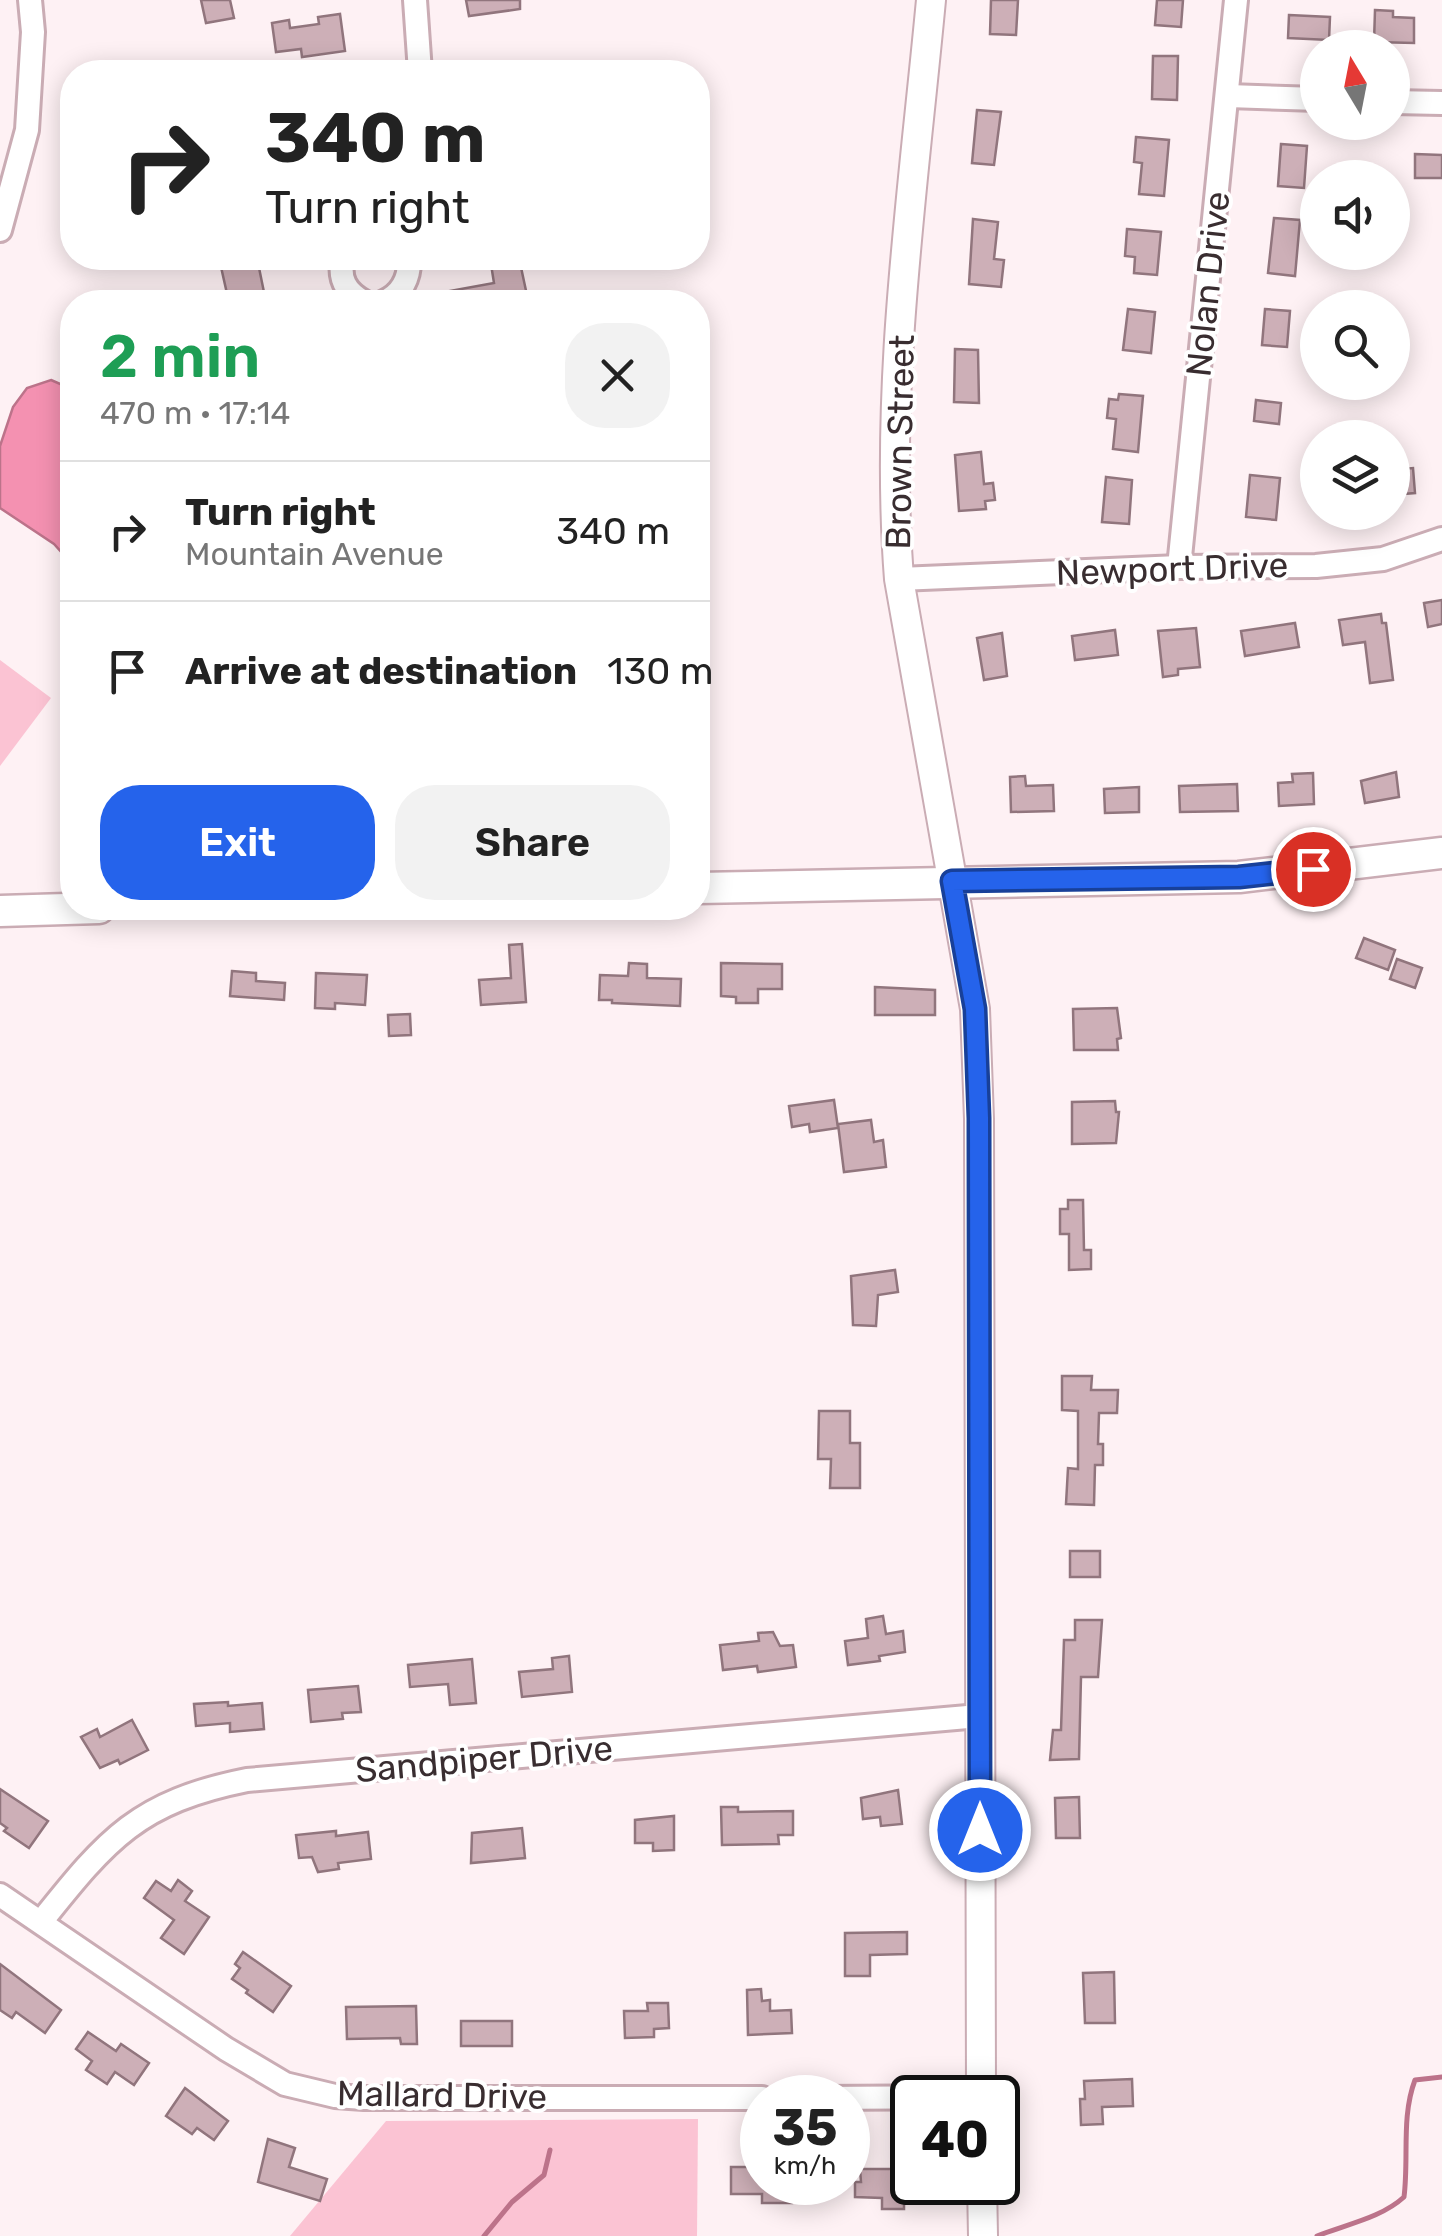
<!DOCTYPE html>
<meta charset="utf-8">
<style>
:root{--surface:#fff;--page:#f2f2f2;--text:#222;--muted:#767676;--line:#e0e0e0;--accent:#2563eb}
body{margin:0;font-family:Rubik,sans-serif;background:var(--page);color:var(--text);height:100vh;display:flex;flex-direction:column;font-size:38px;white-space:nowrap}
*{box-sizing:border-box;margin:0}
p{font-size:32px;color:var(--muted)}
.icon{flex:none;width:55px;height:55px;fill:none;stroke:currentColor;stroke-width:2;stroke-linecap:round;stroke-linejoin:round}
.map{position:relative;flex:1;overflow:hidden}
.details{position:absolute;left:60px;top:290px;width:650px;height:630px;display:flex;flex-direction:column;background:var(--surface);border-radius:40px;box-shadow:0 5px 25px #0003}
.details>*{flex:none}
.hud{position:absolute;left:60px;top:60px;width:650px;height:210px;border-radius:40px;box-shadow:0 5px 25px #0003;background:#fff;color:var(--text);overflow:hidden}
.needle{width:65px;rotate:350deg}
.fabs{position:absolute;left:1300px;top:30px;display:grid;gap:20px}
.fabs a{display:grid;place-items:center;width:110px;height:110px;border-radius:50%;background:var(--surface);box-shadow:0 5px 25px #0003;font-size:50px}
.speed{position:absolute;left:740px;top:2075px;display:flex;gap:20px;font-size:50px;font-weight:700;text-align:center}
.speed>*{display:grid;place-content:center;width:130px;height:130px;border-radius:50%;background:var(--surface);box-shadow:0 5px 25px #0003;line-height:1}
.speed small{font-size:25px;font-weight:400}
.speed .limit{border:5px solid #111;border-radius:15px;background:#fff;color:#111}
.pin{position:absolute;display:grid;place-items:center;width:85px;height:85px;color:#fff;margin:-42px;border:5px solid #fff;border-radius:50%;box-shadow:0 2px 10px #0007}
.me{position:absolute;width:110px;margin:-55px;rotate:0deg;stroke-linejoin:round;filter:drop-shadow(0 0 8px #0008)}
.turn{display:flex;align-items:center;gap:35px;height:210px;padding:0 40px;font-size:45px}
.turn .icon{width:130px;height:130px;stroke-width:2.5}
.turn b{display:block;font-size:70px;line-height:85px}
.round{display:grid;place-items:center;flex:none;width:105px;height:105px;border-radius:40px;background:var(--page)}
.head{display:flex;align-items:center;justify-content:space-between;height:170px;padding:0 40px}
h1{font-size:60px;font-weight:600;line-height:75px;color:#1e9e55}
.primary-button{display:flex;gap:20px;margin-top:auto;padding:20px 40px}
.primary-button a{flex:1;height:115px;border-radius:40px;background:var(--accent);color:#fff;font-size:40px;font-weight:600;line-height:115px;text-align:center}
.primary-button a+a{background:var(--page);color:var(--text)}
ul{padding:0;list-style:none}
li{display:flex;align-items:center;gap:30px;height:140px;padding:0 40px;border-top:2px solid var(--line)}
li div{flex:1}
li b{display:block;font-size:38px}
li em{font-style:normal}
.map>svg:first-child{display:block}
</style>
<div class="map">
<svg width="1442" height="2236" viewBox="0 0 1442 2236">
<rect width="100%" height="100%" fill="#fef1f4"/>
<g fill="#fbc3d3">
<polygon points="0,660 51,698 0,766"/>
<polygon points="698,2119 697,2236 290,2236 386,2121"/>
</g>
<polygon fill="#f491b1" stroke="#bc738a" stroke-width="2.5" points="51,380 72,389 72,564 54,544 0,508 0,446 13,407 27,388"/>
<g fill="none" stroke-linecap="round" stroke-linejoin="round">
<g stroke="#bc738a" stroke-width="5">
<polyline points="484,2236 512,2202 544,2175 550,2150"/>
<path d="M 1317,2236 C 1347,2224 1381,2218 1404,2197 C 1409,2158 1401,2117 1415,2080 L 1442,2077"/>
</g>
</g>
<g fill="#cdafb7" stroke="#91757d" stroke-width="2.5">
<polygon points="201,0 230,0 234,18 206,23"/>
<polygon points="466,0 520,0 520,9 469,16"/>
<polygon points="991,0 1018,0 1016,35 990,34"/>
<polygon points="1157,0 1183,0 1181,27 1155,25"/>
<polygon points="1375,10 1393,11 1393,17 1414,18 1414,43 1374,42"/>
<polygon points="340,14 345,51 302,57 301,49 276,52 272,23 289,20 290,28 319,24 318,17"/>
<polygon points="1289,15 1330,17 1329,40 1288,38"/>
<polygon points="1153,56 1178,56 1177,100 1152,99"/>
<polygon points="977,110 1001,112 994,165 972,163"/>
<polygon points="1136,137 1169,140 1164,196 1139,194 1142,163 1134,162"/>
<polygon points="1281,144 1307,146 1304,188 1278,186"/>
<polygon points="1415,154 1442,155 1442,178 1415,178"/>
<polygon points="1274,218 1300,220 1295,276 1268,273"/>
<polygon points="973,219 998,222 994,259 1004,260 1001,287 969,284"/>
<polygon points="1127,229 1161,232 1157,275 1134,273 1135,257 1125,256"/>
<polygon points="219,258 257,258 266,302 236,302 235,297 228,298"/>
<polygon points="490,258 519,258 528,300 429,302 428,295 494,283"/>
<polygon points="1128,309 1155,312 1151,353 1123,350"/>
<polygon points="1265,309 1290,311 1287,347 1262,345"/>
<polygon points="955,349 978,350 979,403 954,402"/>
<polygon points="1119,394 1143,396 1138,452 1113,449 1116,419 1107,418 1109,399 1118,400"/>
<polygon points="1256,400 1281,403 1279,424 1254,421"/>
<polygon points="981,452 984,484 993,483 995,500 985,501 986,509 959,511 955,455"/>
<polygon points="1413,468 1415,493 1392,495 1392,470"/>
<polygon points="1250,475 1280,478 1276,520 1246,517"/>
<polygon points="1106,477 1132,480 1129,524 1102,522"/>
<polygon points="1442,600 1442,624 1428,627 1424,603"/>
<polygon points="1381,614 1382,623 1386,623 1393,680 1370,683 1365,642 1343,645 1339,620"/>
<polygon points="1295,623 1299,647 1245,656 1241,631"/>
<polygon points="1196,628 1200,667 1178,669 1178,675 1163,677 1158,631"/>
<polygon points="1115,630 1118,655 1075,660 1072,636"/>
<polygon points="1002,633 1007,676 984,680 977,638"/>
<polygon points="1396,772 1399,797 1365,803 1361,781"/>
<polygon points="1313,773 1314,804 1279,806 1278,783 1293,782 1292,774"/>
<polygon points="1025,776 1026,786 1053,785 1054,811 1011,812 1010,777"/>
<polygon points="1237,784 1238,811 1180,812 1179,786"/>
<polygon points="1139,787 1139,812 1105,813 1104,789"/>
<polygon points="1364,938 1395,950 1388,970 1356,958"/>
<polygon points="522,944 526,1002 481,1005 479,980 511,978 509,945"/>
<polygon points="1397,959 1422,968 1415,988 1390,979"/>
<polygon points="629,963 647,964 647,978 681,979 680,1006 612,1003 612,1000 599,1000 600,975 628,976"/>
<polygon points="721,963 782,964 782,989 758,989 758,1003 736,1003 736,997 721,996"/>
<polygon points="232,971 256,973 256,981 285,983 284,1000 230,996"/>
<polygon points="316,973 367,975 365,1005 335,1003 335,1009 315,1008"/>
<polygon points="875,987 935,990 935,1015 875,1015"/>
<polygon points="1117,1008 1121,1038 1117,1039 1118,1050 1074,1050 1073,1009"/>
<polygon points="410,1014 411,1035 389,1036 388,1015"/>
<polygon points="834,1100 838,1128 810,1132 809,1124 792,1127 789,1106"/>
<polygon points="1115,1101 1116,1112 1119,1112 1116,1143 1072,1144 1072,1102"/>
<polygon points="871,1120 874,1142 883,1140 886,1167 844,1172 838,1124"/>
<polygon points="1068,1200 1083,1200 1084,1250 1091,1250 1091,1269 1069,1270 1069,1234 1060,1234 1060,1209 1068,1209"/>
<polygon points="895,1270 898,1292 878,1295 876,1326 853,1325 851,1276"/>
<polygon points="1062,1376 1092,1376 1091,1390 1118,1390 1117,1413 1099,1413 1098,1444 1103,1444 1103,1465 1095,1465 1094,1505 1066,1504 1068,1468 1078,1469 1078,1411 1062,1410"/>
<polygon points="819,1411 850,1411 850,1443 860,1443 860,1488 830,1488 831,1459 818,1459"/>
<rect x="1070" y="1551" width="30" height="26"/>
<polygon points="883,1616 886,1634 903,1631 905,1652 879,1656 880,1661 848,1665 845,1641 868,1638 866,1619"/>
<polygon points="1075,1620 1102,1620 1098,1677 1081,1677 1079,1759 1050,1760 1053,1730 1061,1730 1064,1640 1075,1640"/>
<polygon points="773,1632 780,1646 793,1645 796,1667 758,1672 757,1666 723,1670 720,1645 759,1641 758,1633"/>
<polygon points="569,1656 572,1692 522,1697 519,1672 553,1669 552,1658"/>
<polygon points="472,1659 476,1703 450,1705 448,1684 410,1687 408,1665"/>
<polygon points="358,1686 361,1712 342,1713 343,1719 311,1722 308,1690"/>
<polygon points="228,1702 228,1706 262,1703 264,1729 230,1732 230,1723 196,1726 194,1704"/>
<polygon points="132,1720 148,1750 120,1764 118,1760 100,1768 81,1737 97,1729 100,1737"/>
<polygon points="0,1789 48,1821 29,1848 4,1831 7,1828 0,1823"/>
<polygon points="898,1790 902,1824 881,1826 880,1817 863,1819 861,1798"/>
<polygon points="1079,1797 1080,1838 1056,1838 1055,1798"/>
<polygon points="721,1807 738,1807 738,1812 793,1811 793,1835 778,1835 779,1844 722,1845"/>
<polygon points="674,1816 674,1850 653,1851 653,1843 635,1843 635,1820"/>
<polygon points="522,1828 525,1858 471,1863 472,1833"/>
<polygon points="336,1831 336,1836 368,1832 371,1859 338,1863 339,1869 318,1872 312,1857 299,1858 296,1835"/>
<polygon points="178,1880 192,1891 185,1901 209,1917 184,1954 161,1938 174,1920 144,1898 156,1881 171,1891"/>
<polygon points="907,1932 907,1954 870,1955 870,1976 845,1976 845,1933"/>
<polygon points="243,1952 291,1986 273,2012 246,1993 248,1990 232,1979 240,1968 235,1964"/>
<polygon points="0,1964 61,2010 45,2033 16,2012 12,2018 0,2010"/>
<polygon points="1114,1972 1115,2023 1085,2023 1083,1973"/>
<polygon points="761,1989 762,2001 770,2000 770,2011 791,2010 792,2033 748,2035 747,1990"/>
<polygon points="647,2003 668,2003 669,2028 654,2029 654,2037 625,2038 624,2011 648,2011"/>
<polygon points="416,2006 417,2044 401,2044 400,2038 347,2039 346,2007"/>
<rect x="461" y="2021" width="51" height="25"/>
<polygon points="88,2032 116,2051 121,2044 149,2063 134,2085 115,2072 107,2084 86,2070 92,2061 76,2049"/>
<polygon points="1132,2079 1133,2106 1102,2107 1103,2124 1081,2125 1080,2099 1085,2099 1084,2081"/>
<polygon points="185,2088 228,2121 214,2140 197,2128 192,2134 166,2116"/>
<polygon points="268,2139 295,2148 289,2167 327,2179 320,2201 258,2182"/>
<polygon points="731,2167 762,2167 762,2182 792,2182 792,2203 762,2203 762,2194 731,2194"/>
<polygon points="860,2169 912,2169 912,2198 904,2198 904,2209 882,2209 882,2198 855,2197 855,2182 861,2182"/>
</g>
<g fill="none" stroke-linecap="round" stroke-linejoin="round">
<defs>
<g id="minor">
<polyline points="415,0 420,72"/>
<polyline points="1228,96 1318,99"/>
<polyline points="1392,102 1442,103"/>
<polyline points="0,230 27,130 33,32 30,0"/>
<path d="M 343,258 C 338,279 346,292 364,302"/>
<path d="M 384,302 C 402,294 410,277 409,258"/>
<polyline points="1179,567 1236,0"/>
<polyline points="899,579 1179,567 1316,566 1383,559 1442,539"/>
<polyline points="0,1895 226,2049 285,2084 335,2096 364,2098 762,2098"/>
<path d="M 41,1922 C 108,1838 138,1802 247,1780 L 979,1716"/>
<polyline points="817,2098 981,2097"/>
</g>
<g id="tertiary">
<path d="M 931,0 C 913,192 884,386 899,579 L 975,1009 L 979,1119 L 981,2098"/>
<polyline points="982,2182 983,2236"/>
</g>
<g id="secondary">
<polyline points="698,888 1239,877 1442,853"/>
<polyline points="0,911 99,908"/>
</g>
</defs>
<use href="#minor" stroke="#caacb4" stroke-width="28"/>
<use href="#tertiary" stroke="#caacb4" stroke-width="32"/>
<use href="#secondary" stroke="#caacb4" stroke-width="35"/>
<use href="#minor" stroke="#fff" stroke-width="22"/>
<use href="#tertiary" stroke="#fff" stroke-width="28"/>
<use href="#secondary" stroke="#fff" stroke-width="30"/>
</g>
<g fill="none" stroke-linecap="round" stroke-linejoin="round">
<defs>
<polyline id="route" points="980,1830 979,1118 975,1009 952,881 1239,877 1313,869"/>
</defs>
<use href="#route" stroke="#184099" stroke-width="25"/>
<use href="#route" stroke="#2563eb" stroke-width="18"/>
</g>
<g text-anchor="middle" stroke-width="8" stroke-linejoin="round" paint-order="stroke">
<g font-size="35" fill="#392d30" stroke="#fff">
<text transform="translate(1208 284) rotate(-84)" y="12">Nolan Drive</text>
<text transform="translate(900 442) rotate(-89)" y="12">Brown Street</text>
<text transform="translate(1172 569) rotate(-2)" y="12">Newport Drive</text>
<text transform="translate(484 1759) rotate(-5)" y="12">Sandpiper Drive</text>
<text transform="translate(442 2095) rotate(1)" y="12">Mallard Drive</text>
</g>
</g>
</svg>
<div class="fabs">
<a><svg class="needle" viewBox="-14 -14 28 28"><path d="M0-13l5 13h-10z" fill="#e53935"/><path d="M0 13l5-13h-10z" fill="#767676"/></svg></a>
<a><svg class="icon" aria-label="sound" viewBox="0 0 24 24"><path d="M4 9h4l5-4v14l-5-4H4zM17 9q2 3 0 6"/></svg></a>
<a><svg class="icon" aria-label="search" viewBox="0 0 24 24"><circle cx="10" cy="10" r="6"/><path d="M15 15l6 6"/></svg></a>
<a><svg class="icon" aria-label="layers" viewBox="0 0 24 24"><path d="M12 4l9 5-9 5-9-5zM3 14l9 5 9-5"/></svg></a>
</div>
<div class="speed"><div>35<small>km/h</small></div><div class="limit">40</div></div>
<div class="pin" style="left:1313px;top:869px;background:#d93025"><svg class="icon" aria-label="arrive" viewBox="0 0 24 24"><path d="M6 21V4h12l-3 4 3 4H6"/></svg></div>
<svg class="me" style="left:980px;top:1830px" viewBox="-20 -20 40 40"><circle r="17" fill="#2563eb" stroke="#fff" stroke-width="3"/><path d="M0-11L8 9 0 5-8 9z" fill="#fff"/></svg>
<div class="hud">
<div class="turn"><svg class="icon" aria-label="right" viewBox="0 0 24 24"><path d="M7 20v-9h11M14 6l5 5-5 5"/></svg><div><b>340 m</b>Turn right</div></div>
</div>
<section class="details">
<div class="head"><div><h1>2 min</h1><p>470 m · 17:14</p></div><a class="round"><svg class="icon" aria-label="close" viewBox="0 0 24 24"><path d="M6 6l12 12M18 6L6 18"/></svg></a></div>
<ul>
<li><svg class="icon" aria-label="right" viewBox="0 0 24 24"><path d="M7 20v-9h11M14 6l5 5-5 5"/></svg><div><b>Turn right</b><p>Mountain Avenue</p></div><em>340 m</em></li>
<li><svg class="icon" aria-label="arrive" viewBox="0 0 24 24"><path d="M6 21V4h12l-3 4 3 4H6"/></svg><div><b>Arrive at destination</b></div><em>130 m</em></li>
</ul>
<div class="primary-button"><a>Exit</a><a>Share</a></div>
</section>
</div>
